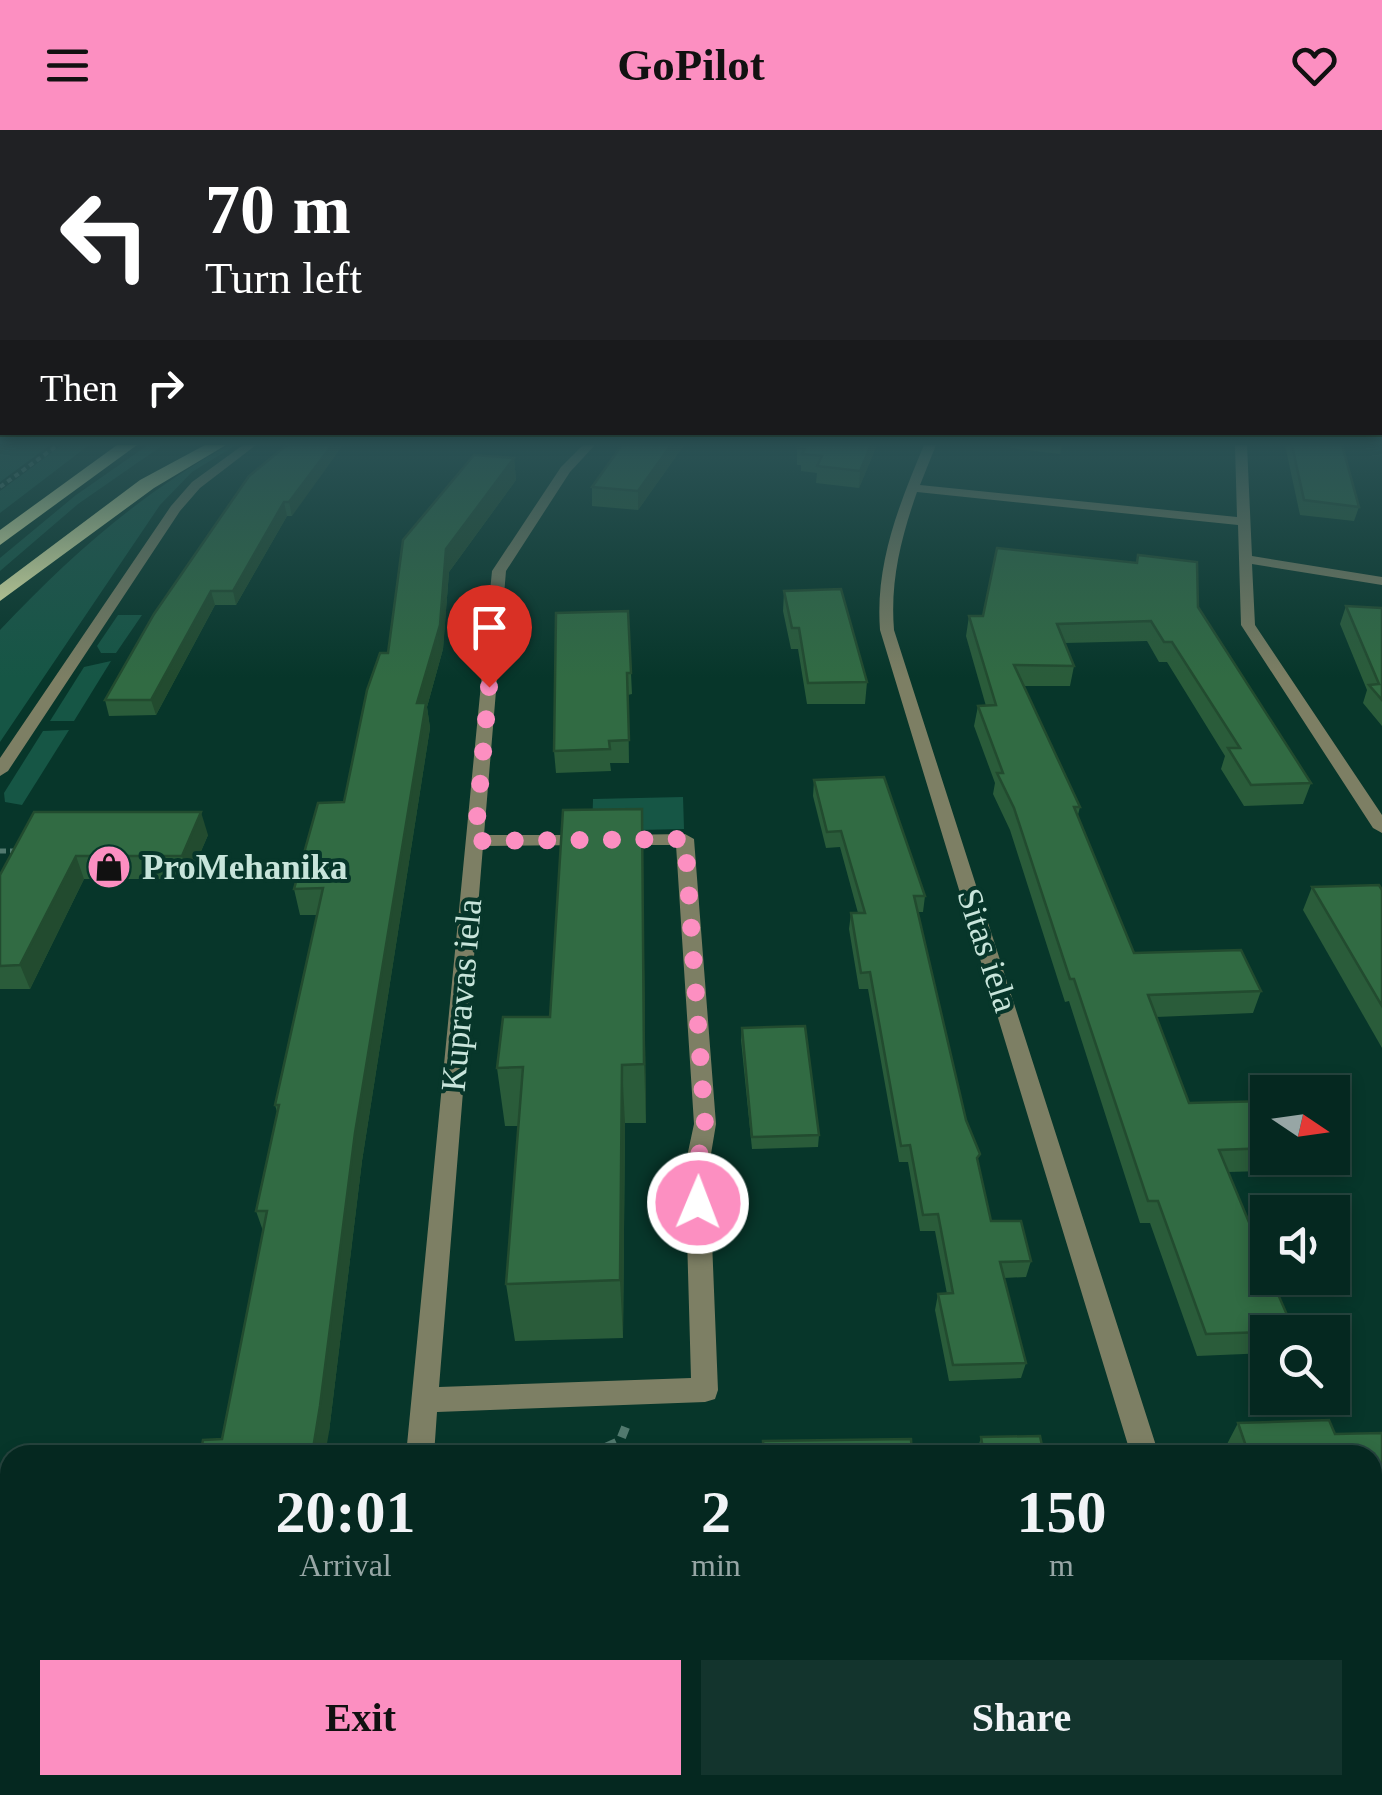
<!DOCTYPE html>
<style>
:root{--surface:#052820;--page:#13342d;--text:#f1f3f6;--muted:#97a6a5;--line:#26443e;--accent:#fc8fc1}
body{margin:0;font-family:Georgia,serif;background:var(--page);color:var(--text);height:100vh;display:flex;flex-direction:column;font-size:38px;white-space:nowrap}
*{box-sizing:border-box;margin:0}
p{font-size:32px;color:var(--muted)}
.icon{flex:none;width:55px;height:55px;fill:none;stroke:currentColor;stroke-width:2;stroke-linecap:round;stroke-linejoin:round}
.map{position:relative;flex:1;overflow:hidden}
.panel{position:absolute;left:0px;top:1315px;width:1382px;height:350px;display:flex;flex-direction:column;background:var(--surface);border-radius:30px 30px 0 0;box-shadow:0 5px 15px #0003,0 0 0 2px var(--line)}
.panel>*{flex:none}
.top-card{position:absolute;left:0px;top:0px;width:1382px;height:305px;box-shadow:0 5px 15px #0003,0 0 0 2px var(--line);background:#202124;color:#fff;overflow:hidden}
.needle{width:65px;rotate:103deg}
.fabs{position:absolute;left:1250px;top:945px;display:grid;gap:20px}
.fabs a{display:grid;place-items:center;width:100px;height:100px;border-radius:0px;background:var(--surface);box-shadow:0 5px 15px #0003,0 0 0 2px var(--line);font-size:50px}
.pin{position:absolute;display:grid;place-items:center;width:85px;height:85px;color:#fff;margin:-102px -42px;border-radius:50% 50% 50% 0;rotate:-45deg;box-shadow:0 0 10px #0007}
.pin .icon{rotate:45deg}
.me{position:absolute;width:110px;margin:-55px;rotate:1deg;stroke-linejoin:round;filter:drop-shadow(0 0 8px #0008)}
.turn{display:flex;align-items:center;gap:35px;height:210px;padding:0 40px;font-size:45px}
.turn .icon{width:130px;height:130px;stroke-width:2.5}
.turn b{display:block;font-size:70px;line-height:85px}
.then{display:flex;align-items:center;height:95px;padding:0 40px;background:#0003;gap:20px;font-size:38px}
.eta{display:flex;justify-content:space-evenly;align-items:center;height:170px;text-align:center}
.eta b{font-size:60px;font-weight:700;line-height:70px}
.action{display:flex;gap:20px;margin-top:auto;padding:20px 40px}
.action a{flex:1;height:115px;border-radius:0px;background:var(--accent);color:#111;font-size:40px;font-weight:700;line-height:115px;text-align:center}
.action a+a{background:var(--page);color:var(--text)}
header{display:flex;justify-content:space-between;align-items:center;height:130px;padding:0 40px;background:var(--accent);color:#111;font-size:45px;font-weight:700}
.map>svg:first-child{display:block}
</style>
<header><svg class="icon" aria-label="menu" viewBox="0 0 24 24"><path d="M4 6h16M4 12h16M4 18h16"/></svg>GoPilot<svg class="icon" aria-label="heart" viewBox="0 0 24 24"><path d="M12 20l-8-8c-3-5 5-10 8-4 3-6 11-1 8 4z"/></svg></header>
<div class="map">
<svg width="1382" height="1665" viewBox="0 0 1382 1665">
<rect width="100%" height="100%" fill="#07362a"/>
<g fill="#165645">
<polygon points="10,315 50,315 0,352 0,324"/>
<polygon points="62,315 89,315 0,383 0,361"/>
<polygon points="148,315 163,315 78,374 0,441 0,428 76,365"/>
<path d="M 229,315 L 236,315 L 192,342 L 160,375 L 0,612 L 0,500 C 70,426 139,364 229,315 Z"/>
<polygon points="118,485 142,485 116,523 101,523 97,516"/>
<polygon points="111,531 74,591 50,591 84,537"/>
<polygon points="69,600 22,675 5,672 4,663 43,601"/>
<polygon points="683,667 684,699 592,701 593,669"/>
</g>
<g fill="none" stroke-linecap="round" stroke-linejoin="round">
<polyline stroke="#51796e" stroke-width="4" stroke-dasharray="5 4" stroke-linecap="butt" points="0,357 58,315"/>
<polyline stroke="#51796e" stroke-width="5" stroke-dasharray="6 4" stroke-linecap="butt" points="0,721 18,721"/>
<polyline stroke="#51796e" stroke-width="9" stroke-dasharray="11 8" stroke-linecap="butt" points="589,1325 620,1311 626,1296"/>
<g fill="#7d7f64" fill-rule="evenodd">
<polygon points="243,315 256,315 200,358 180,381 8,641 0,646 0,628 171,376 192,352"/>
<polygon points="583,315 595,315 570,342 506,441 484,705 588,705 597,710 588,715 483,716 439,1257 691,1248 685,1036 694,994 676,715 617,715 608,710 617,705 685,704 694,709 716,994 709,1036 718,1260 715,1269 705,1272 437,1282 434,1325 406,1325 492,441 561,337"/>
<path d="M 924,315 L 936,315 L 920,355 L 1237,387 L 1235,315 L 1247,315 L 1252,426 L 1382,447 L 1382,455 L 1252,434 L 1255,495 L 1382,685 L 1382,703 L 1373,698 L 1241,495 L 1238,395 L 917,362 C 901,408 890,451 894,500 L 1159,1325 L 1131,1325 L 880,500 C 875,433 899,375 924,315 Z"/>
<rect x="0" y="1610" width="10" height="32"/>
<polygon points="373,1655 407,1655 406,1665 372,1665"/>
<polygon points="1227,1655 1261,1655 1264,1665 1230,1665"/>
</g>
<g fill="#edf2ad" fill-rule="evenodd">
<polygon points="117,315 137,315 0,415 0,400"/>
<polygon points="205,315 226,315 154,358 0,471 0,455 140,350"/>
</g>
</g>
<g fill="#2a5c3a">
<polygon points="287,315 292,386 287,386 236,475 215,475 156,585 109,586 105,570"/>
<polygon points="684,315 638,380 592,376 592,357"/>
<polygon points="877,315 859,358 816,353 817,343 801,341 801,335 797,335 797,318"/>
<polygon points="1011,315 1062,315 1060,324 1010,318"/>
<polygon points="1285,315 1342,315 1359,377 1354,391 1300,385"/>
<polygon points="514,328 516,350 449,442 443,519 427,577 430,598 362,1031 329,1302 222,1309 263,1101 256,1081 277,982 275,975 317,785 300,785 294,759 344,672 388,523"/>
<polygon points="1138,425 1198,477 1311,653 1303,674 1244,676 1221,639 1225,626 1167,532 1159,532 1147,511 1065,513 1074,536 1070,556 1024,556 1080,677 1078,685 1134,823 1261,861 1253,883 1156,887 1189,973 1268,971 1268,1028 1332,1028 1327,1039 1228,1042 1294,1201 1293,1202 1268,1202 1268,1223 1197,1226 1150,1093 1140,1093 1069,871 1065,872 1010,700 993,664 995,653 974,596 978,576 986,576 966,506 969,486 983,486 1136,433"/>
<polygon points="784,461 867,552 865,574 807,574 798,519 791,519 783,481"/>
<polygon points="1346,476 1382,478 1382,596 1363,573 1367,560 1340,494"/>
<polygon points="628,481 632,564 628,565 629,633 610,633 611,641 556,643 554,621"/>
<polygon points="814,650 925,766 923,782 918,782 966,990 978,1033 991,1091 1031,1131 1026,1147 1004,1148 1026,1233 1021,1248 949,1251 935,1180 938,1164 947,1164 935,1101 920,1101 908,1032 899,1032 868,859 859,859 849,799 851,783 858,783 840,717 826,718 813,666"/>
<polygon points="642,679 646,993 625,993 623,1208 515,1211 506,1154 518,996 505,996 497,938 550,887"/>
<polygon points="34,682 208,705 189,749 84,749 30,859 0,859 0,745"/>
<polygon points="1312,757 1382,760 1382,918 1303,780"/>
<polygon points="742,898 819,1005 818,1017 752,1019 741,910"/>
<polygon points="1238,1293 1335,1304 1382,1303 1382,1416 1372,1416 1372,1325 1229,1325 1226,1316"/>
<polygon points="981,1307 1044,1325 979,1325 978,1318"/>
<polygon points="10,1457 10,1541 0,1529 0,1494"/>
<polygon points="1382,1523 1382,1635 1372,1636 1372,1524"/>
</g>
<g fill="#224b2f">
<polygon points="0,315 10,315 0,324"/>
<polygon points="332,315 343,315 292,386 289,372"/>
<polygon points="671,315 684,315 638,380 638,361"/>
<polygon points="871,315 877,315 859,358 860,341"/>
<polygon points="514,328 516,350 449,442 443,519 427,577 430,598 362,1031 329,1302 325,1325 312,1325 355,1003 417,573 446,419"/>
<polygon points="284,372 287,386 236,475 233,461"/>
<polygon points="211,461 215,475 156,585 151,570"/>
<polygon points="642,679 643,735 646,993 644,934"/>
<polygon points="201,682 208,705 189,749 182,726"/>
<polygon points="76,726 84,749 30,859 20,835"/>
<polygon points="622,935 625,993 623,1208 620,1150"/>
</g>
<g fill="#316b43" stroke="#224b2f" stroke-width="2.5">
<polygon points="287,315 332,315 289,372 284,372 233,461 211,461 151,570 105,570 154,484 249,346"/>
<polygon points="622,315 671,315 638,361 592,357"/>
<polygon points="799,315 871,315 860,341 817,336 822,326 802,324 805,319 797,318"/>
<polygon points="1292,315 1342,315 1359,377 1304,370"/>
<polygon points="474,325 514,328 446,419 440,495 417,573 426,573 355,1003 320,1276 312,1325 200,1325 203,1310 222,1309 267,1081 256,1081 279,975 275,975 323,758 294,759 318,673 344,672 367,560 380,523 388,523 403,410"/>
<polygon points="997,418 1137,433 1138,425 1197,432 1198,477 1311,653 1251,655 1228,618 1240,618 1172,512 1164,512 1151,491 1057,494 1074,536 1014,535 1080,677 1074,677 1134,823 1241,820 1261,861 1148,865 1189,973 1268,971 1268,1018 1219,1020 1268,1138 1268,1148 1271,1148 1294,1201 1206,1204 1158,1071 1148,1071 1074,849 1070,849 1014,678 997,643 1003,643 978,576 996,575 969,486 983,486"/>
<polygon points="841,459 867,552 808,553 799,498 792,498 784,461"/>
<polygon points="1346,476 1382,478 1382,570 1369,555 1379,554"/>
<polygon points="628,481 631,543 627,543 629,610 609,611 610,619 554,621 556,483"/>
<polygon points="884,647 925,766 914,766 966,990 980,1024 977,1028 991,1091 1021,1091 1031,1131 1000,1132 1026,1233 953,1235 938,1164 953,1163 938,1084 923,1085 910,1015 901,1016 870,842 861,843 851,783 865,783 841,701 827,702 814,650"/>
<polygon points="642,679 644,934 622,935 620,1150 506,1154 523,937 497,938 503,887 550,887 563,680"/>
<polygon points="34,682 201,682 182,726 76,726 20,835 0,836 0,745"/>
<polygon points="1379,755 1382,760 1382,876 1312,757"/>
<polygon points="805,896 819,1005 752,1007 742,898"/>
<polygon points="1329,1290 1335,1304 1382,1303 1382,1394 1372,1395 1372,1325 1249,1325 1238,1293"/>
<polygon points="1040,1306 1044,1325 984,1325 981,1307"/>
<polygon points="911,1309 912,1325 764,1325 763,1311"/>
<polygon points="10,1457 10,1521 0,1522 0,1494"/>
<polygon points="1382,1523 1382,1626 1372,1627 1372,1524"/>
<polygon points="529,1655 1169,1655 1171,1665 528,1665"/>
</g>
<linearGradient id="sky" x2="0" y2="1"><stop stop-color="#041e17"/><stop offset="0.57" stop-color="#2b5255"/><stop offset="1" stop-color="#2b5255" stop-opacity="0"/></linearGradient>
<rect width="1382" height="548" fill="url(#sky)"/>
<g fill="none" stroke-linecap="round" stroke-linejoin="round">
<polyline stroke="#fc8fc1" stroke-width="18" stroke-dasharray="0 32.4" points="489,557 475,711 685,709 705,994 697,1036 698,1073"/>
</g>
<defs>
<symbol id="shop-disc" viewBox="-11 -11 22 22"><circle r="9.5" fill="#fc8fc1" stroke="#07362a"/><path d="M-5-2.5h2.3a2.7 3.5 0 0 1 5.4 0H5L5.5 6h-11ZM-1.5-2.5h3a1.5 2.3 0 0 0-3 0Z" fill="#111"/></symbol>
</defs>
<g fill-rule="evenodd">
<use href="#shop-disc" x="84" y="712" width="50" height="50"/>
</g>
<g text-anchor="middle" stroke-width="8" stroke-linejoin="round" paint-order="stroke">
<g font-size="35" font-weight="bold" fill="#c8e5db" stroke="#07362a" text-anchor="start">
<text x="142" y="749">ProMehanika</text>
</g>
<g font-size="35" fill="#c8e5db" stroke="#07362a">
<text transform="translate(988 820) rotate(72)" y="12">Sitas iela</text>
<text transform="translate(461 865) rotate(-85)" y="12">Kupravas iela</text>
</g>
</g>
</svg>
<div class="fabs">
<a><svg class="needle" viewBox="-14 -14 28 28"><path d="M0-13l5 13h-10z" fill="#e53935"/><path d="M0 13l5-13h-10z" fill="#97a6a5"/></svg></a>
<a><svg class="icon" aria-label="sound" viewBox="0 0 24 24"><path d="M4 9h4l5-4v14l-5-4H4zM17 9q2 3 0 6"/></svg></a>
<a><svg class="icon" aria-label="search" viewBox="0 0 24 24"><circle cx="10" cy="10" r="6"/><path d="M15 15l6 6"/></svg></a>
</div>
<div class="pin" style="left:489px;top:557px;background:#d93025"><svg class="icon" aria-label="arrive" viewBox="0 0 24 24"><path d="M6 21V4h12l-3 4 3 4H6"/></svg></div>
<svg class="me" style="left:698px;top:1073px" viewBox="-20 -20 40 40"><circle r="17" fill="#fc8fc1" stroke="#fff" stroke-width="3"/><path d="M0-11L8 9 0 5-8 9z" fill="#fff"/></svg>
<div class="top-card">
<div class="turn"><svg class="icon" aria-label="left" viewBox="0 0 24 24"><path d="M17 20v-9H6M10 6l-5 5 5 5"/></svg><div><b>70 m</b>Turn left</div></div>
<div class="then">Then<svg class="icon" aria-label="right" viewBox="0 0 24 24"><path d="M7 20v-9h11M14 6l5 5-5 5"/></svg></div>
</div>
<section class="panel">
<div class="eta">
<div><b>20:01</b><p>Arrival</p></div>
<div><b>2</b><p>min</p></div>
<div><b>150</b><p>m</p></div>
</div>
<div class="action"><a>Exit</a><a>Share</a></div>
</section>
</div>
